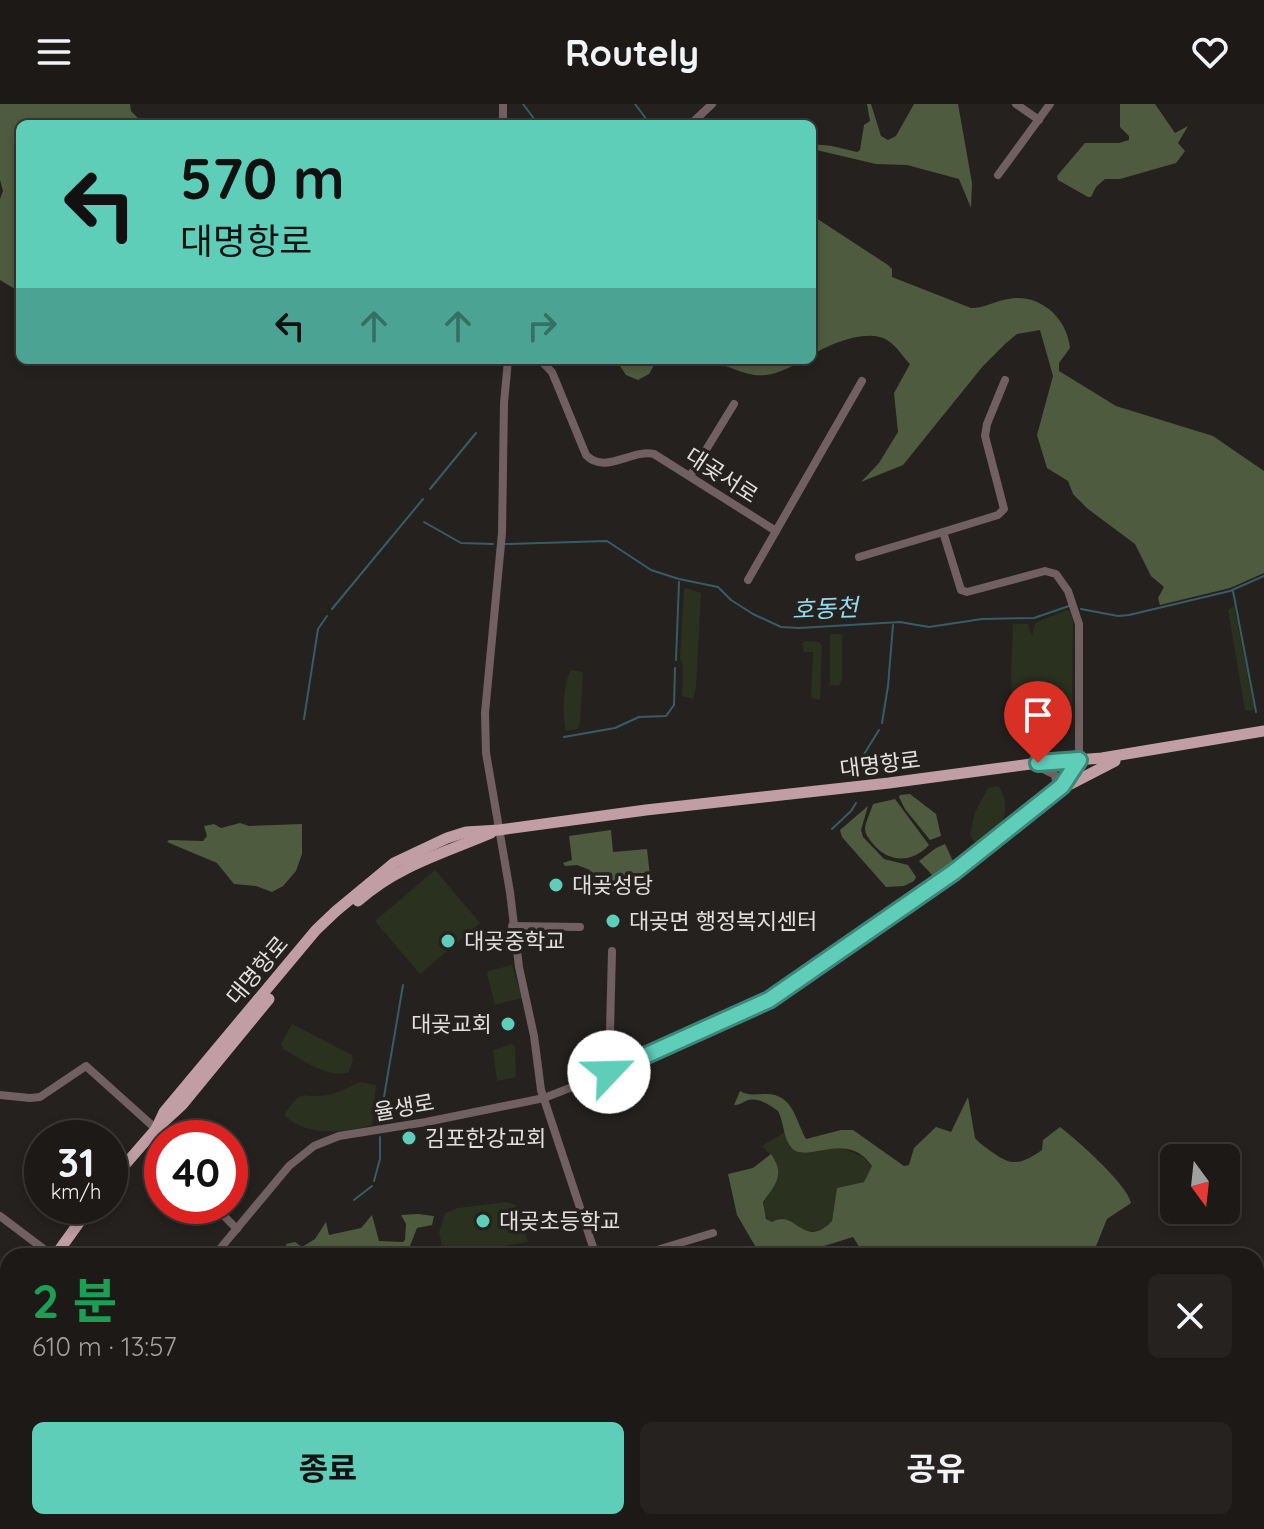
<!DOCTYPE html>
<html lang="ko">
<meta charset="utf-8">
<style>
:root{--surface:#1c1916;--page:#25221f;--text:#f1f3f6;--muted:#a0a0a1;--line:#3a3835;--accent:#5eceb8}
body{margin:0;font-family:Quicksand,"Noto Sans KR",sans-serif;background:var(--page);color:var(--text);height:100vh;display:flex;flex-direction:column;font-size:30px;white-space:nowrap}
*{box-sizing:border-box;margin:0}
p{font-size:26px;color:var(--muted)}
.icon{flex:none;width:44px;height:44px;fill:none;stroke:currentColor;stroke-width:2;stroke-linecap:round;stroke-linejoin:round}
.map{position:relative;flex:1;overflow:hidden}
.details{position:absolute;left:0px;top:1144px;width:1264px;height:282px;display:flex;flex-direction:column;background:var(--surface);border-radius:24px 24px 0 0;box-shadow:0 4px 12px #0003,0 0 0 2px var(--line)}
.details>*{flex:none}
.banner{position:absolute;left:16px;top:16px;width:800px;height:244px;border-radius:12px;box-shadow:0 4px 12px #0003,0 0 0 2px var(--line);background:#5eceb8;color:#111;overflow:hidden}
.needle{width:52px;rotate:165deg}
.tools{position:absolute;left:1160px;top:1040px;display:grid;gap:16px}
.tools a{display:grid;place-items:center;width:80px;height:80px;border-radius:12px;background:var(--surface);box-shadow:0 4px 12px #0003,0 0 0 2px var(--line);font-size:40px}
.speed{position:absolute;left:24px;top:1016px;display:flex;gap:16px;font-size:40px;font-weight:700;text-align:center}
.speed>*{display:grid;place-content:center;width:104px;height:104px;border-radius:50%;background:var(--surface);box-shadow:0 4px 12px #0003,0 0 0 2px var(--line);line-height:1}
.speed small{font-size:20px;font-weight:400}
.speed .limit{border:12px solid #d22;background:#fff;color:#111}
.pin{position:absolute;display:grid;place-items:center;width:68px;height:68px;color:#fff;margin:-82px -34px;border-radius:50% 50% 50% 0;rotate:-45deg;box-shadow:0 0 8px #0007}
.pin .icon{rotate:45deg}
.me{position:absolute;width:88px;margin:-44px;rotate:66deg;stroke-linejoin:round;filter:drop-shadow(0 0 6px #0008)}
.turn{display:flex;align-items:center;gap:28px;height:168px;padding:0 32px;font-size:36px}
.turn .icon{width:104px;height:104px;stroke-width:2.5}
.turn b{display:block;font-size:56px;line-height:68px}
.lanes{display:flex;align-items:center;height:76px;padding:0 32px;background:#0003;justify-content:center;gap:40px;direction:ltr}
.lanes .off{opacity:.35}
.round{display:grid;place-items:center;flex:none;width:84px;height:84px;border-radius:12px;background:var(--page)}
.overview{display:flex;align-items:center;justify-content:space-between;height:136px;padding:0 32px}
h1{font-size:48px;font-weight:700;line-height:60px;color:#1e9e55}
.cta{display:flex;gap:16px;margin-top:auto;padding:16px 32px}
.cta a{flex:1;height:92px;border-radius:12px;background:var(--accent);color:#111;font-size:32px;font-weight:700;line-height:92px;text-align:center}
.cta a+a{background:var(--page);color:var(--text)}
header{display:flex;justify-content:space-between;align-items:center;height:104px;padding:0 32px;background:var(--surface);font-size:36px;font-weight:700}
.map>svg:first-child{display:block}
</style>
<header><svg class="icon" aria-label="menu" viewBox="0 0 24 24"><path d="M4 6h16M4 12h16M4 18h16"/></svg>Routely<svg class="icon" aria-label="heart" viewBox="0 0 24 24"><path d="M12 20l-8-8c-3-5 5-10 8-4 3-6 11-1 8 4z"/></svg></header>
<div class="map">
<svg width="1264" height="1425" viewBox="0 0 1264 1425">
<rect width="100%" height="100%" fill="#25211e"/>
<g fill="#2a311f">
<polygon points="686,484 701,489 696,583 693,595 682,592 683,563 680,553 684,485"/>
<polygon points="1234,502 1254,604 1252,607 1245,606 1228,506"/>
<polygon points="1066,506 1070,507 1073,517 1072,618 1065,621 1036,621 1030,614 1027,621 1013,621 1011,568 1013,520 1028,520 1032,532 1035,519"/>
<polygon points="830,530 840,530 842,532 842,575 839,582 830,581"/>
<polygon points="805,537 819,538 822,542 820,596 811,594 813,548 804,548 802,539"/>
<path d="M 571,566 L 583,568 L 580,619 L 577,625 L 566,627 C 562,611 563,579 571,566 Z"/>
<path d="M 998,682 C 1015,703 1001,735 975,739 L 970,731 L 975,708 L 988,684 Z"/>
<polygon points="435,766 480,819 420,870 375,817"/>
<polygon points="512,861 522,894 495,901 487,870 488,867"/>
<path d="M 292,920 L 352,951 L 353,955 L 349,968 C 329,976 300,954 283,945 L 281,940 Z"/>
<polygon points="512,940 515,943 516,973 497,977 493,946"/>
<path d="M 360,978 L 376,981 L 372,1021 C 343,1029 307,1033 284,1011 C 306,980 299,996 328,991 C 339,989 350,982 360,978 Z"/>
<path d="M 785,1028 L 788,1039 L 799,1049 L 839,1042 L 863,1053 L 872,1062 L 864,1078 L 837,1084 L 832,1117 C 815,1135 799,1125 782,1114 L 769,1118 C 757,1099 770,1077 776,1057 L 762,1042 Z"/>
<polygon points="506,1098 516,1101 528,1138 444,1152 439,1128 445,1109 458,1104"/>
</g>
<g fill="#4f5b3e">
<polygon points="0,0 130,0 131,7 142,18 142,20 20,20 20,188 0,176 0,95 3,87 0,76"/>
<polygon points="867,0 871,0 881,32 888,36 896,32 914,0 958,0 972,79 971,104 959,75 907,61 876,60 812,45 812,40 832,42 857,48 860,46 864,21 870,17"/>
<polygon points="1120,0 1155,0 1175,29 1188,22 1178,39 1185,47 1176,59 1120,75 1105,75 1096,83 1091,93 1088,93 1058,76 1057,72 1085,39 1119,39 1129,36 1129,32 1120,23"/>
<path d="M 812,55 L 815,56 L 816,114 L 888,161 L 892,165 L 892,173 L 971,204 C 985,204 995,197 1008,195 C 1040,189 1067,214 1070,244 L 1059,259 L 1059,267 L 1116,302 L 1213,332 L 1264,367 L 1264,469 L 1230,484 L 1160,501 L 1158,494 L 1164,483 L 1151,472 L 1135,440 L 1088,405 L 1073,390 L 1068,377 L 1047,364 L 1037,331 L 1053,272 L 1040,226 L 1017,230 L 1005,240 L 983,262 L 903,361 L 861,378 L 879,359 L 898,328 L 894,289 L 910,260 C 903,253 896,241 887,236 C 868,224 829,240 812,251 Z"/>
<polygon points="616,256 657,256 649,270 638,276 626,271"/>
<path d="M 708,256 L 803,256 C 759,282 752,270 708,256 Z"/>
<polygon points="910,690 936,710 941,732 930,736 905,705 899,693 900,691"/>
<path d="M 895,695 L 929,741 C 912,759 890,759 874,741 C 870,736 865,731 865,724 C 866,717 871,707 873,700 Z"/>
<polygon points="868,702 861,726 863,733 884,755 908,761 916,773 914,777 904,782 886,783 842,733 840,726"/>
<polygon points="240,719 249,722 302,720 302,750 296,767 283,782 272,788 256,782 234,780 217,759 167,738 169,736 203,737 207,732 204,722 214,720 221,724"/>
<polygon points="611,726 613,748 647,745 651,781 647,789 577,785 578,779 589,773 590,766 577,761 565,762 563,759 572,756 569,732"/>
<polygon points="945,740 953,757 952,761 934,773 919,757 936,744"/>
<path d="M 740,987 C 748,992 756,990 766,990 C 793,990 795,1015 806,1035 L 841,1026 L 853,1026 L 904,1062 L 909,1061 L 914,1044 L 936,1023 L 951,1028 L 968,993 L 975,1034 C 981,1041 988,1045 995,1050 C 1014,1064 1024,1058 1042,1046 L 1043,1036 L 1060,1023 C 1076,1035 1128,1081 1131,1099 L 1107,1115 L 1092,1152 L 865,1152 L 853,1133 L 824,1142 L 789,1147 L 786,1152 L 761,1152 L 737,1111 L 728,1070 L 753,1064 L 771,1050 C 786,1071 775,1081 763,1098 L 766,1115 L 772,1118 C 796,1104 803,1147 832,1117 L 837,1084 L 864,1078 L 872,1062 C 846,1024 805,1062 791,1043 C 783,1034 784,1018 778,1007 C 770,1001 757,992 746,997 C 742,999 739,1001 734,1001 Z"/>
<polygon points="418,1110 434,1112 432,1121 417,1124 406,1152 276,1152 287,1147 286,1140 295,1138 302,1143 315,1135 326,1118 329,1131 361,1124 372,1111 379,1137 403,1138 405,1136 406,1120 401,1111"/>
<polygon points="1263,1167 1264,1198 1256,1205 1256,1168"/>
<polygon points="1256,1260 1264,1277 1264,1348 1256,1345"/>
<polygon points="851,1418 894,1418 903,1425 840,1425"/>
<polygon points="959,1418 1043,1418 1034,1425 957,1425"/>
<polygon points="1099,1418 1148,1418 1147,1425 1123,1425"/>
</g>
<g fill="none" stroke-linecap="round" stroke-linejoin="round">
<g stroke="#365d67" stroke-width="2">
<polyline points="523,0 538,20"/>
<polyline points="635,0 650,20"/>
<polyline points="430,385 476,329"/>
<polyline points="424,418 461,439 493,440"/>
<polyline points="505,440 607,437 651,466 679,475 718,483 731,496 753,510 781,523 799,524 900,518 929,523 982,515 1034,514 1069,502"/>
<polyline points="1233,487 1256,608"/>
<polyline points="332,505 423,395"/>
<polyline points="1081,505 1118,512 1129,511 1230,487 1264,472"/>
<polyline points="676,556 679,478"/>
<polyline points="304,615 318,525 327,512"/>
<polyline points="882,619 888,582 893,521"/>
<polyline points="564,633 615,624 639,613 666,612 674,601 675,564"/>
<polyline points="859,666 861,655 879,626"/>
<polyline points="832,725 851,707 856,699"/>
<polyline points="384,993 403,881"/>
<polyline points="380,1018 383,1000"/>
<polyline points="374,1077 380,1055 380,1033"/>
<polyline points="354,1096 372,1082"/>
<polyline points="169,1418 172,1425"/>
</g>
<g stroke="#716062" stroke-width="8">
<polyline points="503,0 503,20"/>
<polyline points="1016,0 1039,16"/>
<polyline points="691,20 712,0"/>
<polyline points="998,71 1050,0"/>
<polyline points="508,256 504,299 502,429 485,609 486,649 510,788 519,863 534,932 541,986 596,1152"/>
<path d="M 540,256 L 552,268 L 586,351 C 605,371 631,345 654,350 L 776,427 L 862,277"/>
<polyline points="690,372 734,300"/>
<polyline points="859,453 943,428"/>
<polyline points="748,476 776,427"/>
<polyline points="1033,660 1055,671 1057,683 1055,688"/>
<polyline points="512,822 580,823"/>
<polyline points="609,968 612,847"/>
<polyline points="0,991 30,994 40,993 86,962 166,1034"/>
<polyline points="214,1102 237,1125"/>
<polyline points="0,1112 53,1152"/>
<polyline points="214,1152 289,1062 314,1042 339,1032 426,1018 544,994 598,973 769,896 954,768 1058,686 1071,673 1079,656 1079,520 1068,487 1056,470 1045,467 967,488 961,486 943,428 998,411 1004,405 985,332 987,320 1005,276"/>
<polyline points="637,1152 713,1129"/>
<polyline points="0,1398 8,1389"/>
<polyline points="900,1418 910,1425"/>
<polyline points="565,1425 565,1418"/>
</g>
<g stroke="#c09ea3" stroke-width="11">
<polyline points="1055,688 1115,657"/>
<path d="M 358,797 C 397,762 444,749 491,729"/>
<polyline points="156,1025 164,1008 316,826 336,807 394,759 447,734 466,728 499,726 646,706 889,679 1038,659 1102,654 1264,627"/>
<polyline points="110,1078 156,1025 182,1001 269,895"/>
<polyline points="55,1152 91,1102"/>
<polyline points="0,1236 8,1224"/>
</g>
</g>
<g fill="none" stroke-linecap="round" stroke-linejoin="round">
<defs>
<polyline id="route" points="609,968 769,896 954,768 1062,682 1079,656 1038,659"/>
</defs>
<use href="#route" stroke="#3d8678" stroke-width="20"/>
<use href="#route" stroke="#5eceb8" stroke-width="14"/>
</g>
<g fill="#5eceb8" stroke="#25211e" stroke-width="3">
<circle cx="556" cy="781" r="8"/>
<circle cx="613" cy="817" r="8"/>
<circle cx="448" cy="837" r="8"/>
<circle cx="508" cy="920" r="8"/>
<circle cx="409" cy="1034" r="8"/>
<circle cx="483" cy="1117" r="8"/>
</g>
<g text-anchor="middle" stroke-width="7" stroke-linejoin="round" paint-order="stroke">
<g font-size="22" fill="#e2e0de" stroke="#25211e">
<text transform="translate(722 371) rotate(33)" y="8">대곶서로</text>
<text transform="translate(880 660) rotate(-7)" y="8">대명항로</text>
<text transform="translate(257 866) rotate(-50)" y="8">대명항로</text>
<text transform="translate(404 1003) rotate(-10)" y="8">율생로</text>
</g>
<g font-size="22" fill="#e2e0de" stroke="#25211e" text-anchor="start">
<text x="572" y="789">대곶성당</text>
<text x="629" y="825">대곶면 행정복지센터</text>
<text x="464" y="845">대곶중학교</text>
<text x="492" y="928" text-anchor="end">대곶교회</text>
<text x="425" y="1042">김포한강교회</text>
<text x="499" y="1125">대곶초등학교</text>
</g>
<g font-size="24" font-style="italic" fill="#91dbed" stroke="#25211e">
<text transform="translate(825 505) rotate(-2)" y="8">호동천</text>
</g>
</g>
</svg>
<div class="tools">
<a><svg class="needle" viewBox="-14 -14 28 28"><path d="M0-13l5 13h-10z" fill="#e53935"/><path d="M0 13l5-13h-10z" fill="#a0a0a1"/></svg></a>
</div>
<div class="speed"><div>31<small>km/h</small></div><div class="limit">40</div></div>
<div class="pin" style="left:1038px;top:659px;background:#d93025"><svg class="icon" aria-label="arrive" viewBox="0 0 24 24"><path d="M6 21V4h12l-3 4 3 4H6"/></svg></div>
<svg class="me" style="left:609px;top:968px" viewBox="-20 -20 40 40"><circle r="19" fill="#fff"/><path d="M0-13L10 11 0 6-10 11z" fill="#5eceb8"/></svg>
<div class="banner">
<div class="turn"><svg class="icon" aria-label="left" viewBox="0 0 24 24"><path d="M17 20v-9H6M10 6l-5 5 5 5"/></svg><div><b>570 m</b>대명항로</div></div>
<div class="lanes"><svg class="icon" aria-label="left" viewBox="0 0 24 24"><path d="M17 20v-9H6M10 6l-5 5 5 5"/></svg><svg class="icon off" aria-label="ahead" viewBox="0 0 24 24"><path d="M12 20V5M6 11l6-6 6 6"/></svg><svg class="icon off" aria-label="ahead" viewBox="0 0 24 24"><path d="M12 20V5M6 11l6-6 6 6"/></svg><svg class="icon off" aria-label="right" viewBox="0 0 24 24"><path d="M7 20v-9h11M14 6l5 5-5 5"/></svg></div>
</div>
<section class="details">
<div class="overview"><div><h1>2 분</h1><p>610 m · 13:57</p></div><a class="round"><svg class="icon" aria-label="close" viewBox="0 0 24 24"><path d="M6 6l12 12M18 6L6 18"/></svg></a></div>
<div class="cta"><a>종료</a><a>공유</a></div>
</section>
</div>
